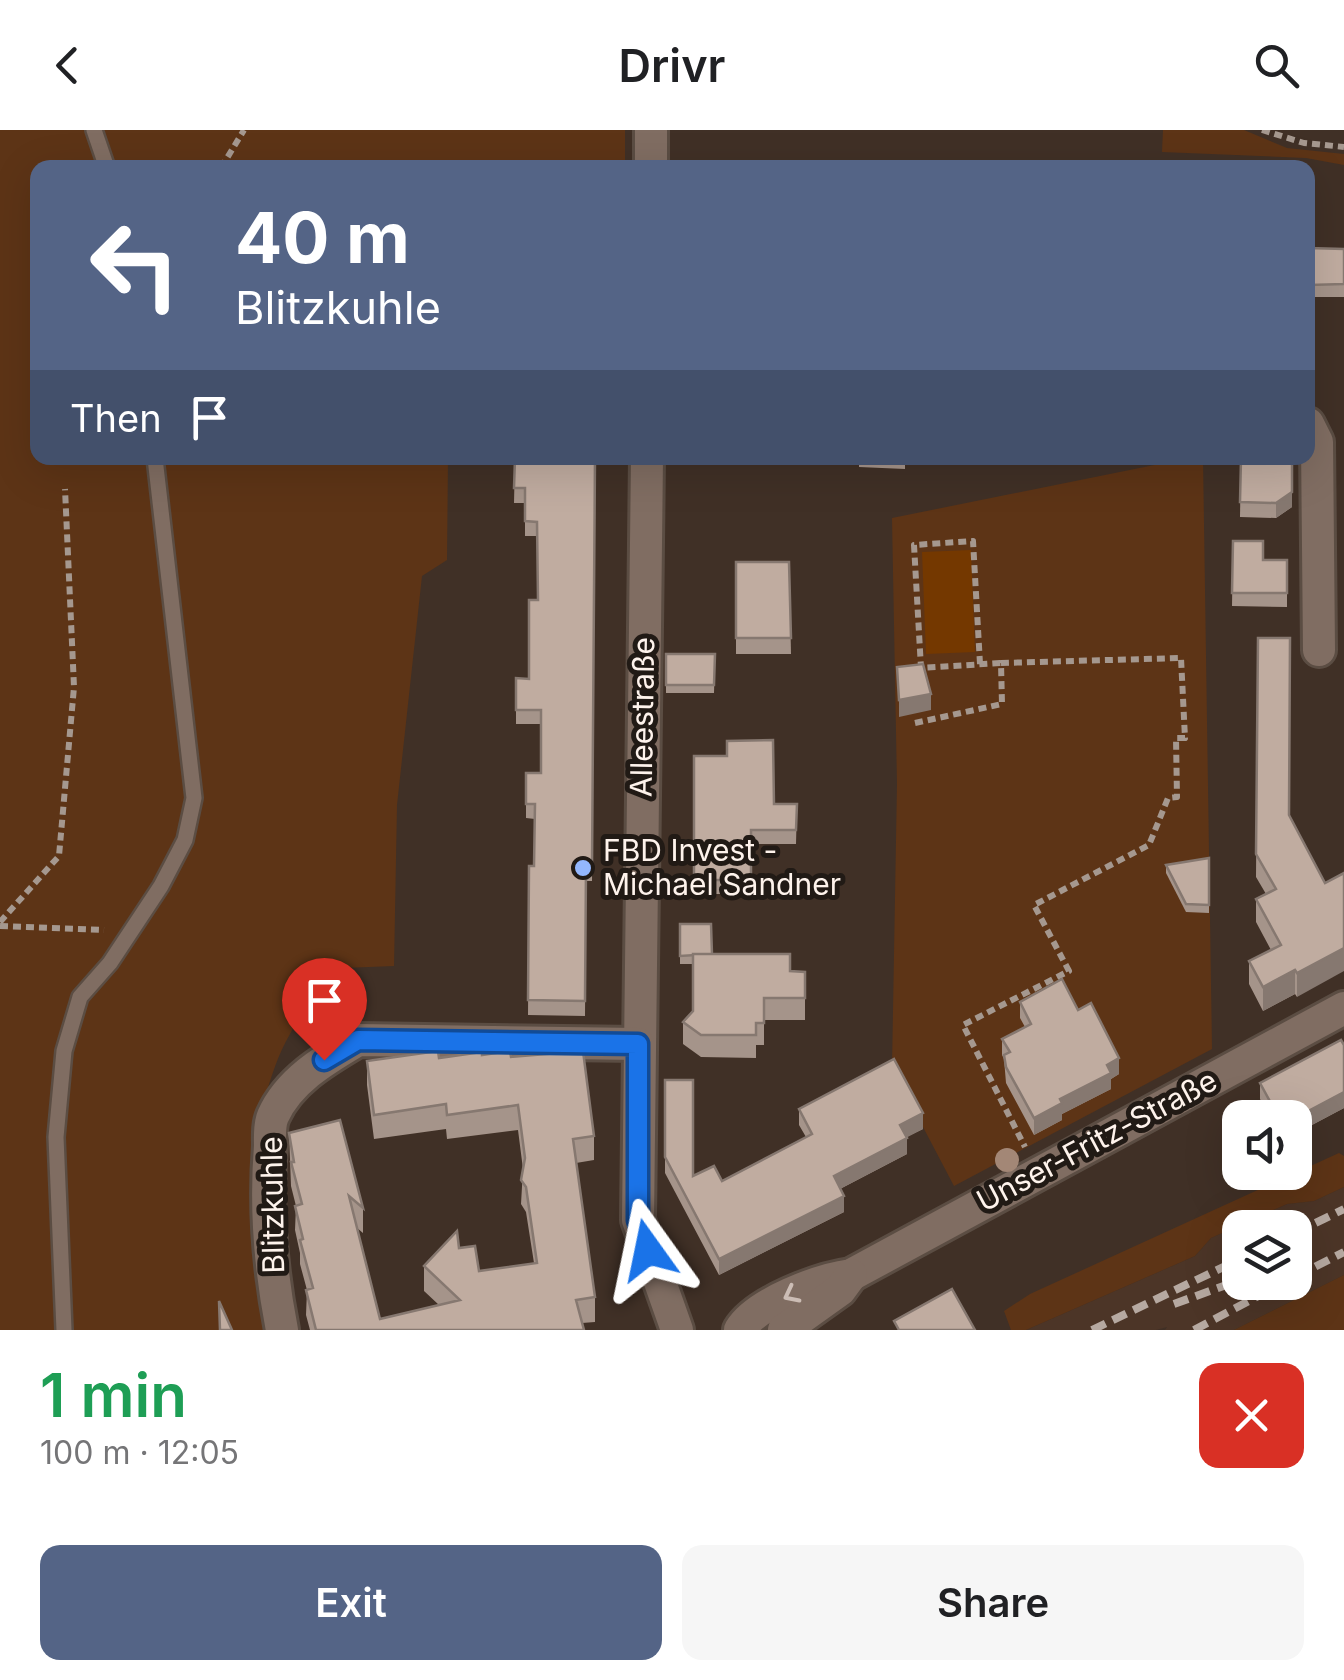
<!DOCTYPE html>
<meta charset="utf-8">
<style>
:root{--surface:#fff;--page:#f6f6f6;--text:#202124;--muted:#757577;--accent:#546486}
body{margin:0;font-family:Inter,sans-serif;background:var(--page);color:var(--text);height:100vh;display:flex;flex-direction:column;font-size:38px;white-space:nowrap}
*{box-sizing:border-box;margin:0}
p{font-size:32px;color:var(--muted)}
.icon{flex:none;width:55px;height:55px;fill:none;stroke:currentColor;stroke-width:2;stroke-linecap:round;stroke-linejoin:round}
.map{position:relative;height:1200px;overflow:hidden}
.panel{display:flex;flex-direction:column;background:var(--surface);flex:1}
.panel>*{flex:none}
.guide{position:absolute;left:30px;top:30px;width:1285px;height:305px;border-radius:20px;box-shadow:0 10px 40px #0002;background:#546486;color:#fff;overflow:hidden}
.buttons{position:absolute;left:1222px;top:970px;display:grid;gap:20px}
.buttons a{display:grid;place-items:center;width:90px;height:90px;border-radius:20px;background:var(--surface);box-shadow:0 10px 40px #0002;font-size:50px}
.pin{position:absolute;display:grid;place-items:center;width:85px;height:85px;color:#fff;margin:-102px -42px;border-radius:50% 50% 50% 0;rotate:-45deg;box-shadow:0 0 10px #0007}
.pin .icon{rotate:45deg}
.me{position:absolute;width:110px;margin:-55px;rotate:348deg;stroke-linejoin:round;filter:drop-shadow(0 0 8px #0008)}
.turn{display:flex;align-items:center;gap:35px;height:210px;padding:0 40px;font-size:45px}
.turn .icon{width:130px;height:130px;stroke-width:2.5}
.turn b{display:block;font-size:70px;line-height:85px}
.then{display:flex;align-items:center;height:95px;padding:0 40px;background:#0003;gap:20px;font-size:38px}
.round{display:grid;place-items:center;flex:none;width:105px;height:105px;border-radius:20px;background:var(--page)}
.head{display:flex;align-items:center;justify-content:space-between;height:170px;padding:0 40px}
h1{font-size:60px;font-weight:600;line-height:75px;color:#1e9e55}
.cta{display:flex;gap:20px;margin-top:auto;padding:20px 40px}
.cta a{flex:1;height:115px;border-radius:20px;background:var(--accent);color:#fff;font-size:40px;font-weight:600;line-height:115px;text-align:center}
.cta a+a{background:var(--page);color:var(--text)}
header{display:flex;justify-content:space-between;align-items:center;height:130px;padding:0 40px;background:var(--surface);font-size:45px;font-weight:600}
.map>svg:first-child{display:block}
</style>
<header><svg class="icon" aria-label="back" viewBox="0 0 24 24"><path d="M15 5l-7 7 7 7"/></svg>Drivr<svg class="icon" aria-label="search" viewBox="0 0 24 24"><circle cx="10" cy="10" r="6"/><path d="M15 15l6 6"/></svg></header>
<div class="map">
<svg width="1344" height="1200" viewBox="0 0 1344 1200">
<rect width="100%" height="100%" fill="#403026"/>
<path fill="#4c3527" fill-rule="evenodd" d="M 1344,1057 L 1344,1145 L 1234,1200 L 1165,1200 L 1167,1197 L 1156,1200 L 1026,1200 L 1195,1126 L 1211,1108 L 1287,1074 L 1314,1071 ZM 1240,1098 L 1295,1098 L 1295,1152 L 1240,1152 Z"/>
<g fill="#5d3416">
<path d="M 0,0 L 625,0 L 625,37 L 38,38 L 38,328 L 448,328 L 447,430 L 422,446 L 397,675 L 394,836 L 318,839 C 311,872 305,876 290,904 C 278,924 271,948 264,970 L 267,1200 L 0,1200 Z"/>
<polygon points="1163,0 1244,0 1287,18 1344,24 1344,35 1306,28 1162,22"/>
<polygon points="1189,328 1203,328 1212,919 954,1056 892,938 897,654 892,388"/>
<polygon points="1339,1023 1344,1026 1344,1057 1314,1071 1287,1074 1211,1108 1195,1126 1026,1200 1011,1200 1004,1181 1030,1164"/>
<polygon points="1344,1145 1344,1200 1234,1200"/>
</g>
<polygon fill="#743800" points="971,420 975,522 926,524 922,422"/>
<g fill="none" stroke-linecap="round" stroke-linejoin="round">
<defs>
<g id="service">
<polyline points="94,0 107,38"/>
<polyline points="64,1200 56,1007 64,921 80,867 110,833 161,756 185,710 194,668 155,328"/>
</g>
<g id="minor">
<polyline points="651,38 651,0"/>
<polyline points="1308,294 1317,312 1319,520"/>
<polyline points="647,328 638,1090 677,1200"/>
<path d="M 282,1200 C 270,1139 265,1078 270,1016 C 270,1007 269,995 273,986 C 289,950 326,929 358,910 L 638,914"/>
<path d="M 740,1200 C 756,1173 820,1149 851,1145 L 1344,878"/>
<polyline points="784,1200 840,1160 851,1145"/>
</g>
</defs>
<use href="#service" stroke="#5b4d43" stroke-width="20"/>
<use href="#minor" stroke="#5b4d43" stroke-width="38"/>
<g stroke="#a5988f" stroke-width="6" stroke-dasharray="8 5" stroke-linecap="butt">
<polyline points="1262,0 1304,13 1344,17"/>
<polyline points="221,38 244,0"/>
<polyline points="980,534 973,411 914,415 921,538 1001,533"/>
<polyline points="915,593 1002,574 1001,533 1181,528 1185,608 1176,608 1177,667 1168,668 1149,715 1034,775 1069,841 963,895 1025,1017"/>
<polyline points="0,792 59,726 74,557 65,359"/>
<polyline points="0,796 104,800"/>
</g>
<use href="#service" stroke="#806d62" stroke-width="15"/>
<use href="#minor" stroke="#806d62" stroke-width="32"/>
<g stroke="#b6a9a1" stroke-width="8" stroke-dasharray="15 8" stroke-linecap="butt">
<polyline points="1295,1103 1344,1079"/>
<polyline points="1295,1147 1344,1122"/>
<polyline points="1174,1174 1240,1150"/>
<polyline points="1092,1200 1240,1129"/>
<polyline points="1194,1200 1285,1152"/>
</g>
</g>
<circle fill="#a38776" cx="1007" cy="1030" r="12"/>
<g fill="#a5948a">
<polygon points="1308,91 1309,118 1344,119 1344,167 1309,167"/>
<polygon points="515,328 595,328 592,751 586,751 585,886 528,885 529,736 534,736 535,689 526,688 526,643 541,643 541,594 516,594 516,548 529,549 538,470 537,406 525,406 525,373 514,373"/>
<polygon points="859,328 905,328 905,339 859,337"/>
<polygon points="1241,328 1292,377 1276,388 1240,387"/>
<polygon points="1233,411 1263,430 1287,430 1287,477 1232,476"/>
<polygon points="736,432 789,432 791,524 736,524"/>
<polygon points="1258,508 1289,686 1325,753 1297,867 1295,864 1263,881 1249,854 1249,831 1271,820 1256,792 1256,769 1266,764 1256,747"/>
<polygon points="666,524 715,524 714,563 666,563"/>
<polygon points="694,626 727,626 774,674 797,674 796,714 751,714 751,764 694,764"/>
<polygon points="1209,728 1209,783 1186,782 1166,743 1166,735"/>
<polygon points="680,794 712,824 790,841 805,842 805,890 764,890 764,915 756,915 756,928 701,927 683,914 683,892 693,881 693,834 680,834"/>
<polygon points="1020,872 1078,880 1119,944 1111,949 1111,959 1062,984 1062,990 1034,1005 1006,953 1004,929 1002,925 1002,909 1025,897 1020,888"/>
<polygon points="1344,915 1344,978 1295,1004 1295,988 1270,988 1260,969 1260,953"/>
<polygon points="482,925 511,927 594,1006 594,1030 576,1033 595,1167 595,1192 582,1193 584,1200 310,1200 306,1185 307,1160 300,1134 300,1123 295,1100 296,1076 291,1056 289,1003 363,1078 363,1103 357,1098 380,1189 439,1175 424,1161 424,1136 459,1118 479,1141 534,1133 526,1082 521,1074 523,1039 518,1000 447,1009 446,999 374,1009 367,955 367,931"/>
<polygon points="665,950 693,1046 722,1051 806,1007 799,995 799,979 923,999 906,1007 907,1024 840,1059 844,1082 719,1145 665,1043"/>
</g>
<g fill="#867870">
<polygon points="1292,338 1292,377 1276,388 1276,373"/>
<polygon points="931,564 931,580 899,587 899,570"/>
<polygon points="1344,818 1344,841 1297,867 1297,843"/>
<polygon points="1295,840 1295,864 1263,881 1263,857"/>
<polygon points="1119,928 1119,944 1111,949 1111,959 1062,984 1062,990 1034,1005 1034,988 1107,935"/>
<polygon points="1344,962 1344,978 1295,1004 1295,988"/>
<polygon points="923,983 923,999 900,1011 900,995"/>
<polygon points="907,1008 907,1024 834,1062 834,1046"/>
<polygon points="844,1066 844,1082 719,1145 719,1129"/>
</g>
<g fill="#c0aca0" stroke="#867870" stroke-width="2.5">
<polygon points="1308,91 1309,91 1309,118 1344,119 1344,154 1309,155"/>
<polygon points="515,328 595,328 592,737 586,737 585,871 528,870 529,736 534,736 535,674 526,674 526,643 541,643 541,580 516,580 516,548 529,549 529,470 538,470 537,392 525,391 525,358 514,358"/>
<polygon points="1241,328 1292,328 1292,362 1276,373 1240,372"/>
<polygon points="1233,411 1263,411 1263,430 1287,430 1287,463 1232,463"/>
<polygon points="736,432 789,432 791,508 736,508"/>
<polygon points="1258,508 1290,508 1289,685 1325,753 1344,743 1344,818 1297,843 1295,840 1263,857 1249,831 1281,815 1256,769 1276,759 1256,724"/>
<polygon points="666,524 715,524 714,555 666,555"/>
<polygon points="923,534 931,564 899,570 897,537"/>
<polygon points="773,610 774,674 797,674 796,700 751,700 751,750 694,750 694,626 727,626 727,611"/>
<polygon points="1209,728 1209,775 1186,774 1166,735"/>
<polygon points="680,794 711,794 712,824 680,826"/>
<polygon points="693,824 790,824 790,841 805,842 805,868 764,868 764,893 756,893 756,905 701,905 683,892 693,881"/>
<polygon points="1062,849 1078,880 1091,873 1119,928 1107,935 1111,943 1060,969 1062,973 1034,988 1006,937 1004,925 1010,922 1002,909 1031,894 1020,872"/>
<polygon points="1341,910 1344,915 1344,962 1295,988 1279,988 1260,953"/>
<polygon points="438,921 439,928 482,922 482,925 510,921 511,927 583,921 594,1006 573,1009 595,1167 576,1170 584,1200 316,1200 306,1160 313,1158 300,1110 303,1109 295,1076 302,1074 291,1032 294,1032 289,1003 340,990 363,1078 349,1066 380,1189 460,1170 424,1136 457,1101 459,1118 475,1116 479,1141 537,1133 526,1057 521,1050 525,1028 518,975 447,985 446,974 374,985 367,931"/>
<polygon points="894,929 923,983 900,995 907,1008 834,1046 844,1066 719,1129 665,1027 665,950 693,950 693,1046 714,1036 722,1051 812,1004 799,979"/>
<polygon points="952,1159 975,1200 899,1200 894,1191"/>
<polygon points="219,1171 232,1200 220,1200"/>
</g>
<defs><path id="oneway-chevron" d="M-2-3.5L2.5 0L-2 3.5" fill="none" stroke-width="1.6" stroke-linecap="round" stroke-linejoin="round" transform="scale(2.5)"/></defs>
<use stroke="#ccbdb5" href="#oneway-chevron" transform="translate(791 1165) rotate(153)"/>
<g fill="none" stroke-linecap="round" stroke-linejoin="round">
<defs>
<polyline id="route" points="324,930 358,910 638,914 638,1090 648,1120"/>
</defs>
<use href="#route" stroke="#114b97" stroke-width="25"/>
<use href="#route" stroke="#1a73e8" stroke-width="18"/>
</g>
<circle fill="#94b7fd" stroke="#211a15" stroke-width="4" cx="583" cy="738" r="10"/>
<g text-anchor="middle" stroke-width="10" stroke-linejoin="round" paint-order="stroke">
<g font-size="30" fill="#fef3ec" stroke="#211a15">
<text transform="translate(643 587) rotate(-89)" y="10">Alleestraße</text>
<text transform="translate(1097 1011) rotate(-28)" y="10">Unser-Fritz-Straße</text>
<text transform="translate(273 1075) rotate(-91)" y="10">Blitzkuhle</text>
</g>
<g font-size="30" fill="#fef3ec" stroke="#211a15" text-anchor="start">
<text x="603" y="731">FBD Invest -<tspan x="603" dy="34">Michael Sandner</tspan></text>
</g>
</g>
</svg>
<div class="buttons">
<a><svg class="icon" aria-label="sound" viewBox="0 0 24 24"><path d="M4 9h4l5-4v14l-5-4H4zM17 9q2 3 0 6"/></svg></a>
<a><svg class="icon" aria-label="layers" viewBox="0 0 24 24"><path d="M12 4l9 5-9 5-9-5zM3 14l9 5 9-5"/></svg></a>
</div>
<div class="pin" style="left:324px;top:930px;background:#d93025"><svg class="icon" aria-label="arrive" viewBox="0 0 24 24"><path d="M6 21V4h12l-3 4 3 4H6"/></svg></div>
<svg class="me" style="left:648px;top:1120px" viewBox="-20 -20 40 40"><path d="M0-17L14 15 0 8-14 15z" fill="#1a73e8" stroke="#fff" stroke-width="4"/></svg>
<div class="guide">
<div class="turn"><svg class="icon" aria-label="left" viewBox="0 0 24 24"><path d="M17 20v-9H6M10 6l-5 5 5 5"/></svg><div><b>40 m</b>Blitzkuhle</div></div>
<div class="then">Then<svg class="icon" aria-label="arrive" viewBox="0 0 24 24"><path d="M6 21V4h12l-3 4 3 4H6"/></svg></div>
</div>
</div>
<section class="panel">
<div class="head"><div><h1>1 min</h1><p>100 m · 12:05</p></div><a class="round" style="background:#d93025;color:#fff"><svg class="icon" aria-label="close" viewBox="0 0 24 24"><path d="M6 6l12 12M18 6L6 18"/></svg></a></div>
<div class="cta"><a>Exit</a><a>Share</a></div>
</section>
